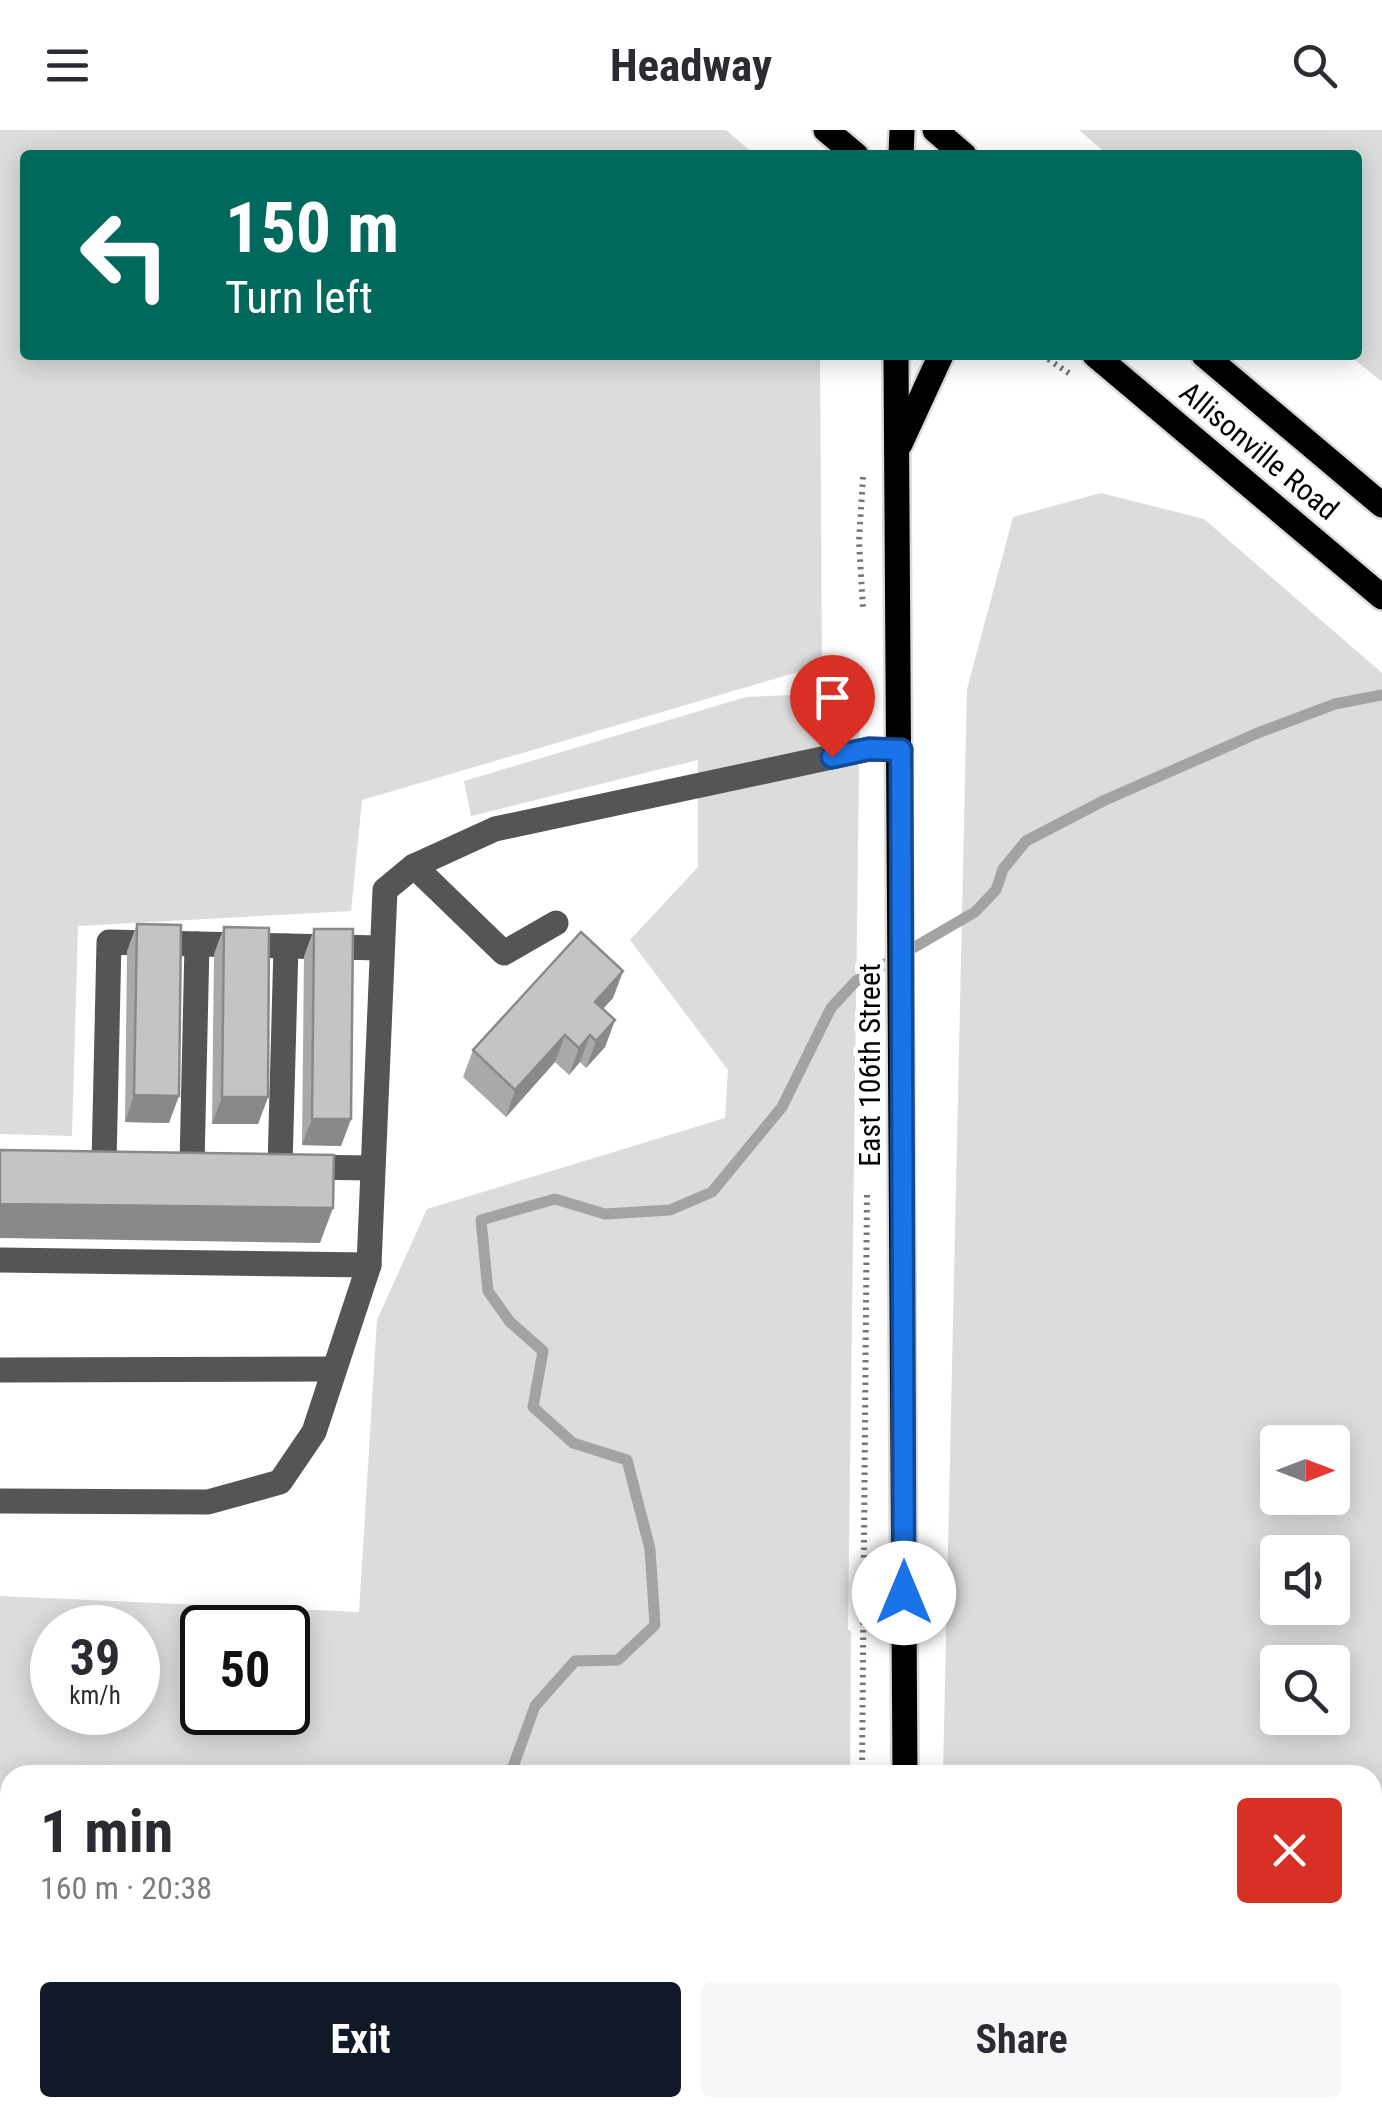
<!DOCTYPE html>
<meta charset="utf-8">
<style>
:root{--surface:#fff;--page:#f7f7f7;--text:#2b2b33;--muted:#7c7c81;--accent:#111827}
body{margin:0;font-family:"Roboto Condensed",sans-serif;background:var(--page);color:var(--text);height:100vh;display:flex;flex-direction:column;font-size:38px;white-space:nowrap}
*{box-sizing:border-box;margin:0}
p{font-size:32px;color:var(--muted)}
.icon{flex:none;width:55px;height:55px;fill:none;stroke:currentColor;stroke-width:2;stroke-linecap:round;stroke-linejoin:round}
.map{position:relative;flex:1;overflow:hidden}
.details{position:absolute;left:0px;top:1635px;width:1382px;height:352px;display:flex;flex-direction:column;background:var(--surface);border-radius:30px 30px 0 0;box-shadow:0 5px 25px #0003}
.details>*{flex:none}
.guide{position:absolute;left:20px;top:20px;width:1342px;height:210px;border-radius:10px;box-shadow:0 5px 25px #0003;background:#00695c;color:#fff;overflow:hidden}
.needle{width:65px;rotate:90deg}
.controls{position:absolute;left:1260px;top:1295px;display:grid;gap:20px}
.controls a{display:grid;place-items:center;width:90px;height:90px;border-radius:10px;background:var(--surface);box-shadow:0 5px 25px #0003;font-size:50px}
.speed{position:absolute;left:30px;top:1475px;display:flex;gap:20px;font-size:50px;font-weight:700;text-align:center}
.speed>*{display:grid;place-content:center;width:130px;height:130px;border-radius:50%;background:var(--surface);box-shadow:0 5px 25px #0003;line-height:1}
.speed small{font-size:25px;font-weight:400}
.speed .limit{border:5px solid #111;border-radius:15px;background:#fff;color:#111}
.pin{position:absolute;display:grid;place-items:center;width:85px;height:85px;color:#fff;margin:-102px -42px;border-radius:50% 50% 50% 0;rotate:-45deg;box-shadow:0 0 10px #0007}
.pin .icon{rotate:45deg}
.me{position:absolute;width:110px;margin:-55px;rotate:0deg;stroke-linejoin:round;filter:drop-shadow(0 0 8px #0008)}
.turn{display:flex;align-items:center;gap:35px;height:210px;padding:0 40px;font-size:45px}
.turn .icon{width:130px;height:130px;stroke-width:2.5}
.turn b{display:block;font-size:70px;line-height:85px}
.round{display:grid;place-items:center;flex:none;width:105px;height:105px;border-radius:10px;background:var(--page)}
.summary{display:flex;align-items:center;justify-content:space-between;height:170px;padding:0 40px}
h1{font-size:60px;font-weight:700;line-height:75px}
.cta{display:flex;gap:20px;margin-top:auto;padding:20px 40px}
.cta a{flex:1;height:115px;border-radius:10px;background:var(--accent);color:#fff;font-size:40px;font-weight:700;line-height:115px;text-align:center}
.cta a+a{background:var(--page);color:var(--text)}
header{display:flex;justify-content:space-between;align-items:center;height:130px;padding:0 40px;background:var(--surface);font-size:45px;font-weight:700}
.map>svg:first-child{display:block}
</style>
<header><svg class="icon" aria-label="menu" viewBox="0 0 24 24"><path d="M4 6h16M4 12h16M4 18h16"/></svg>Headway<svg class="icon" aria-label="search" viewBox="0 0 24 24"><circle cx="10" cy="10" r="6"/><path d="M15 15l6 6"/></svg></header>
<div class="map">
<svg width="1382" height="1987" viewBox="0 0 1382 1987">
<rect width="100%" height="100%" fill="#fff"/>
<g fill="#dcdcdc" fill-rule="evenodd">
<polygon points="0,0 726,0 755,25 25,25 25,225 820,225 822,535 362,670 351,781 78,796 72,1006 0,1004"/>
<polygon points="1079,0 1382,0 1382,252 1349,225 1358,225 1358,25 1108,25"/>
<path d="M 1101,363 L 1204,389 L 1382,543 L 1382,1981 L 1320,1987 L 948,1987 L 939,1978 L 1372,1978 L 1372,1645 L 943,1645 L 967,559 L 1013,387 ZM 1278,1312 L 1332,1312 L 1332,1368 L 1278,1368 ZM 1278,1422 L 1332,1422 L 1332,1478 L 1278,1478 ZM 1278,1532 L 1332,1532 L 1332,1588 L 1278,1588 Z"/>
<path d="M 860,562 L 848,1500 L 851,1501 L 850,1645 L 10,1645 L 10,1978 L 848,1978 L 848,1987 L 0,1987 L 0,1466 L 359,1482 L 377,1190 L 427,1079 L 725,988 L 728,940 L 630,810 L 698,737 L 698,630 L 471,686 L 464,651 L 746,567 ZM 52,1498 L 138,1498 L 138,1582 L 52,1582 ZM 202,1498 L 288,1498 L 288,1582 L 202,1582 Z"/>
</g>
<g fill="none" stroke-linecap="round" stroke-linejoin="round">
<g stroke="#a3a3a3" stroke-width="11">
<polyline points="510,1645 535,1576 575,1531 618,1530 655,1495 650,1419 627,1330 573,1313 533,1277 543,1221 510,1192 488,1161 481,1090 555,1069 605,1084 670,1080 712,1062 782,977 831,878 856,851 975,782 996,760 1003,739 1026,711 1103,671 1260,602 1335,574 1382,565"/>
<polyline points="523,1978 526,1987"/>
</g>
<defs>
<g id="major">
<polyline points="826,0 856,25"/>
<polyline points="935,0 964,25"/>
<polyline points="901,25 902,0"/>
<polyline points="896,225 905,1645"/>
<polyline points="1095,225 1382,467"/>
<polyline points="1204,225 1382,375"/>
<polyline points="900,314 941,225"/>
<polyline points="906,1978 906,1987"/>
</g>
</defs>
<use href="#major" stroke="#dbdbdb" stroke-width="30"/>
<g stroke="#777" stroke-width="6" stroke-dasharray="2.5 5" stroke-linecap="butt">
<polyline points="1042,225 1070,244"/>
<polyline points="863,347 859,411 863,479"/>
<polyline points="862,1645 867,1061"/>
<polyline points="866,1978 866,1987"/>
</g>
<g stroke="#555" stroke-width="25">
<polyline points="414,736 504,823 556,793"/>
<polyline points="104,1033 109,812 381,818"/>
<polyline points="192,1035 197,814"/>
<polyline points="280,1036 286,816"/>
<polyline points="300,1037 372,1038"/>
<polyline points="0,1130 369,1135"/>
<polyline points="0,1240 334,1239"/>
<polyline points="0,1371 208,1372 280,1352 314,1302 369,1135 385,760 414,736 495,699 869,619 901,620"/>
</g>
<use href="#major" stroke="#000" stroke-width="25"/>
</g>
<g fill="#a9a9a9">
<polygon points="137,794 169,993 125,992 127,821"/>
<polygon points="224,797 268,967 258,994 212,994 214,824"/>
<polygon points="314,799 351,989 341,1016 302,1015 304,826"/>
<polygon points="623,841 613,868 603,879 615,890 605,917 586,938 580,932 569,945 555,932 506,987 463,947 473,920"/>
</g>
<g fill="#898989">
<polygon points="623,841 613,868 585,898 595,872"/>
<polygon points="615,890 605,917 586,938 596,911"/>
<polygon points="565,905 555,932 506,987 515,960"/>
<polygon points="590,905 580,932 569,945 579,918"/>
<polygon points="134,965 179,966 169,993 125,992"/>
<polygon points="222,967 268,967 258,994 212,994"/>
<polygon points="312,989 351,989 341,1016 302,1015"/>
<polygon points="0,1074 333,1078 320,1113 0,1108"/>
</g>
<g fill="#c4c4c4" stroke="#898989" stroke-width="2.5">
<polygon points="137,794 181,795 179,966 134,965"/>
<polygon points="224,797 269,798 268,967 222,967"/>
<polygon points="314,799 353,799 351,989 312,989"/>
<polygon points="581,802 623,841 595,872 615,890 596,911 590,905 579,918 565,905 515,960 473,920"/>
<polygon points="0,1020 334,1025 333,1078 0,1074"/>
</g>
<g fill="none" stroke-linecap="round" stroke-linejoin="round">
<defs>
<polyline id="route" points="832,627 869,619 901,620 904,1463"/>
</defs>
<use href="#route" stroke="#114b97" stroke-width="25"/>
<use href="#route" stroke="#1a73e8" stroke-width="18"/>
</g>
<g text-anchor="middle" stroke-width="10" stroke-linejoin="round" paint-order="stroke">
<g font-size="30" fill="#000" stroke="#fff">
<text transform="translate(1259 321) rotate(40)" y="10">Allisonville Road</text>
<text transform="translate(870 935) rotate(-90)" y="10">East 106th Street</text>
</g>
</g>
</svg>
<div class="controls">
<a><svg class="needle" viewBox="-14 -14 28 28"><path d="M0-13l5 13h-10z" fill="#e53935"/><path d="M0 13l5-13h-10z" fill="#7c7c81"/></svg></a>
<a><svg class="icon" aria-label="sound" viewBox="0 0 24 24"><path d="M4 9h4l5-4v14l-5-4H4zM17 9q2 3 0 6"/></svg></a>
<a><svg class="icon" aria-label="search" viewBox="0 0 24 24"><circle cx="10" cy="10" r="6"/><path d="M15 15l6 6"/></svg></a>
</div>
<div class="speed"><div>39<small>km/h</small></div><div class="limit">50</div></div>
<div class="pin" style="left:832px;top:627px;background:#d93025"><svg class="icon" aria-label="arrive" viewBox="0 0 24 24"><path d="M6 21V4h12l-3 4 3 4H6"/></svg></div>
<svg class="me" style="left:904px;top:1463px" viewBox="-20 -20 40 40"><circle r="19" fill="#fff"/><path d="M0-13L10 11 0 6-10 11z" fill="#1a73e8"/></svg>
<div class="guide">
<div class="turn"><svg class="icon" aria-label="left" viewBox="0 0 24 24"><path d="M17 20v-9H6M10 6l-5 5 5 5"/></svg><div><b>150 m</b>Turn left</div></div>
</div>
<section class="details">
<div class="summary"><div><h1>1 min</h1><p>160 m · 20:38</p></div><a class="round" style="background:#d93025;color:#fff"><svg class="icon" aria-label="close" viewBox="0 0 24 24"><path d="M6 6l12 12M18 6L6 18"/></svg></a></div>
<div class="cta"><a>Exit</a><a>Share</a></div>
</section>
</div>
